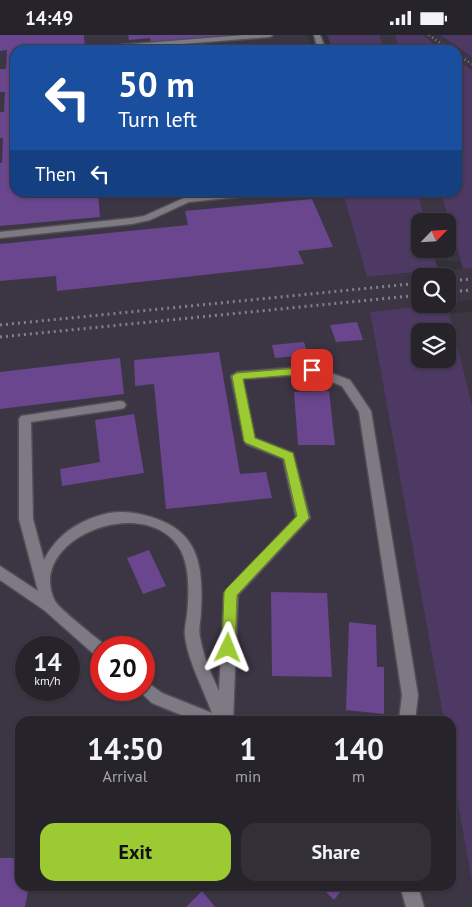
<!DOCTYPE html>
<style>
:root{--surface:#26242a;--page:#323036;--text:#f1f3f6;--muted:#a4a4a8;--line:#424147;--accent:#9cca32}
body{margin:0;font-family:"PT Sans",sans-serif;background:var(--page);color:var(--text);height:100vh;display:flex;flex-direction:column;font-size:19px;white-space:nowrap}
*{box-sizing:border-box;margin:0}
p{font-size:16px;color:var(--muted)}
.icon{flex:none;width:28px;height:28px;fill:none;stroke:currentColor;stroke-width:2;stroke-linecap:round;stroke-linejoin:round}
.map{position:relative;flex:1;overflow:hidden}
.panel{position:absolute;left:15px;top:681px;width:441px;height:175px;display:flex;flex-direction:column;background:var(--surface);border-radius:15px;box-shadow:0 1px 4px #0004,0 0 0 1px var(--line)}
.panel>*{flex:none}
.hud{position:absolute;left:10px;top:10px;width:452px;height:152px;border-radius:15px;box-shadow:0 1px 4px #0004,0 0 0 1px var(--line);background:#1a4fa0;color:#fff;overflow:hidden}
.needle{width:32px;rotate:65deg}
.fabs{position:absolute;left:411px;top:178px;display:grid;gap:10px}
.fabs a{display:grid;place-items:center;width:45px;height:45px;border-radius:10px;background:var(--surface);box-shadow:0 1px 4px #0004,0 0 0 1px var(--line);font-size:25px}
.speed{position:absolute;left:15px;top:601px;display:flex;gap:10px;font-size:25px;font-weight:700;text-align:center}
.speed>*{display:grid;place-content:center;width:65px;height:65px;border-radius:50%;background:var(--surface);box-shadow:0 1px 4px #0004,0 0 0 1px var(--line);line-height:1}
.speed small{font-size:12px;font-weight:400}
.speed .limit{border:8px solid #d22;background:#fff;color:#111}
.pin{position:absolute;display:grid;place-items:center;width:42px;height:42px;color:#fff;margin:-21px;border-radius:10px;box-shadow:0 2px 8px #0006}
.me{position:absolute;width:55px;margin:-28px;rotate:2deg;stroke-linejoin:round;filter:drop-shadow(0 0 4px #0008)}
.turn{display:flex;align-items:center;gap:18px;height:105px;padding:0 25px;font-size:22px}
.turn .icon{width:65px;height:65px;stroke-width:2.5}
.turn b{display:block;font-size:35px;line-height:42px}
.then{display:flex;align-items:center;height:48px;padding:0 25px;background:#0003;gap:10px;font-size:19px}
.eta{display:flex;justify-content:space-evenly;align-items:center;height:85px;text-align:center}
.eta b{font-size:30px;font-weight:700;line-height:35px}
.action{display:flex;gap:10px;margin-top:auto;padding:10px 25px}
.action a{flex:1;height:58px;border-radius:15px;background:var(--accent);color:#111;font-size:20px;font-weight:700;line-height:58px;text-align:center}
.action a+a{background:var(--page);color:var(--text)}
.status{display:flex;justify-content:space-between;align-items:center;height:35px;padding:0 25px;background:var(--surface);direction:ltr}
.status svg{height:14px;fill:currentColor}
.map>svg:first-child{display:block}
</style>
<div class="status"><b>14:49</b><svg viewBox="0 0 49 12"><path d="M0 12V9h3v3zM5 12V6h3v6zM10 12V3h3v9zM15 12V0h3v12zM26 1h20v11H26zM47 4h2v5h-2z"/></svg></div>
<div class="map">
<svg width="472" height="872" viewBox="0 0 472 872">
<rect width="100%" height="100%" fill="#333038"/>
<g fill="#3c3544" fill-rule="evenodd">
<path d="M 0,0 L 307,0 L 312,15 L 15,15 L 15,158 L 343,158 L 367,242 L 472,233 L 472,265 L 448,268 L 448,241 L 420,241 L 420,269 L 439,269 L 370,277 L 444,686 L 20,686 L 20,851 L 451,851 L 451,730 L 472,847 L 472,872 L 0,872 ZM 26,612 L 69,612 L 69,655 L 26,655 ZM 101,612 L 144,612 L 144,655 L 101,655 Z"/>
<polygon points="380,0 395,0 399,15 383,15"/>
<polygon points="423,0 440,0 472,22 472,35 458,25 458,15 442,15"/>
<polygon points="418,158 441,158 460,226 435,226 432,214 448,214 448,186 425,186"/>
<polygon points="472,277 472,370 449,278"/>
</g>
<g fill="#4d3963" fill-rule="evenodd">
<polygon points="327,0 380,0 383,15 333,15"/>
<polygon points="395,0 423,0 442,15 399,15"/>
<polygon points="440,0 472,0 472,22"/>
<polygon points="458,25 472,35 472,233 463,234 441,158 458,158"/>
<polygon points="343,158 418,158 425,186 420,186 420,214 432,214 438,235 367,242"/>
<path d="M 439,269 L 447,269 L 472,370 L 472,847 L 451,730 L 451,686 L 444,686 L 370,277 ZM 448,296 L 448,324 L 420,324 L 420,296 Z"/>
</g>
<g fill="#69468d">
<polygon points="0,0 84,0 85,15 15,15 15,158 98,158 100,182 0,191 0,128 2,128 3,103 0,103 0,77 4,77 5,57 0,57 0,34 6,34 7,15 0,16"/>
<polygon points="128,0 232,0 232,1 151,7 150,3 129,5"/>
<polygon points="312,164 333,212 298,216 304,229 57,256 56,241 0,246 0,209 188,190 185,176"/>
<polygon points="357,287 363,305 336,307 330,290"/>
<polygon points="304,307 308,320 275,323 272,310"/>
<polygon points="219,317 240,439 266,437 272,463 166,474 154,349 135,351 134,325"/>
<polygon points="120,323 124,359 0,374 0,337"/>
<polygon points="329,356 335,410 298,410 294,357"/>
<polygon points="134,379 144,438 62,451 60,434 100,427 95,385"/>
<polygon points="149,515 166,551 143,559 127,523"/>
<polygon points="271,557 327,558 332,642 272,641"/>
<polygon points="349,587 376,590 377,632 384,632 384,679 346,675"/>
<polygon points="0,823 20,823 20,851 29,851 25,872 0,872"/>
<polygon points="320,851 345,851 334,865"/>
<polygon points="202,856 215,872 186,872"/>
</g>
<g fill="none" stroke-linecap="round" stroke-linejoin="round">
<defs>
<g id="minor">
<polygon points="244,0 273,0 270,2 120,14 116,12 120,10"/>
<polygon points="314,0 320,0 326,15 318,15"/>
<polygon points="228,158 251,158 247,161 189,167 150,185 132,189 0,203 0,197 132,183 144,181 184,163"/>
<path d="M 312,331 L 350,345 L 371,376 L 418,660 L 415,686 L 399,686 L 402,660 L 359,377 L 342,351 L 311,339 L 243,344 L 255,403 L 293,418 L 310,483 L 238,560 L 233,686 L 196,686 L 152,668 L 138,655 L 144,655 L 144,645 L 162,658 L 212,678 C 203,653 189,629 185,602 C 184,595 186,587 187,580 C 189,560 190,534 181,516 C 148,455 24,504 55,566 C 59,574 97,603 106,611 L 101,612 L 101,623 L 96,621 L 44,575 L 0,545 L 0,531 L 38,556 L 19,484 L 19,384 L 21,381 L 120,366 L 124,367 L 126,370 L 124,373 L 120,374 L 31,387 L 33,484 L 44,525 C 57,499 81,484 109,478 C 127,475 145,479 162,486 C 201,502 203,538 201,576 C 201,585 198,593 200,602 C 203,621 211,639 219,656 L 224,558 L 296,482 L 283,424 L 246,409 L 244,406 L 231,341 L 237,337 Z"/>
<polygon points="400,851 418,851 424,872 406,872"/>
</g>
</defs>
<use href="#minor" stroke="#514e54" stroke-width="3"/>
<use href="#minor" fill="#7e7a84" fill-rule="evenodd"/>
<g stroke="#838187" stroke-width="2.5" stroke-dasharray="1 3" stroke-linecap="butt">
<polyline points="429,0 450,15"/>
<polyline points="458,20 472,29"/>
</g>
<g stroke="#838187" stroke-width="3" stroke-dasharray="2 4" stroke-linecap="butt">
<polyline points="448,246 472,244"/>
<polyline points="448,257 472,255"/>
<polyline points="0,290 420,248"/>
<polyline points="0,302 420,260"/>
</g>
</g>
<polygon fill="#9cca32" stroke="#658320" points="312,332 317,335 316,338 243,344 255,403 293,418 309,483 237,560 235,613 233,617 228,619 224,617 222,613 224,558 226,554 297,481 284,424 246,408 244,406 232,341 237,338"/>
</svg>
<div class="fabs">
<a><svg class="needle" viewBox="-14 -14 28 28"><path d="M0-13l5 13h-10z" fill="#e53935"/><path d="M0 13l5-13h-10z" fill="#a4a4a8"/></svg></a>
<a><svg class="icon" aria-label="search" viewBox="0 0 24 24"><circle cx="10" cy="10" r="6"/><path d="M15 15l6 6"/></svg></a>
<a><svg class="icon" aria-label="layers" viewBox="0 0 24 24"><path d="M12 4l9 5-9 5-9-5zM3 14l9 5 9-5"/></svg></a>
</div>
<div class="speed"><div>14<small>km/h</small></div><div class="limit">20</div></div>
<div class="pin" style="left:312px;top:335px;background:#d93025"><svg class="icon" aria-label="arrive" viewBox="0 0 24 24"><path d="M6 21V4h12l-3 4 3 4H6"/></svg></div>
<svg class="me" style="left:228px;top:613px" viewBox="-20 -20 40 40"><path d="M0-17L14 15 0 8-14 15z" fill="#9cca32" stroke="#fff" stroke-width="4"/></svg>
<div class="hud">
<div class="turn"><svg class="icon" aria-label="left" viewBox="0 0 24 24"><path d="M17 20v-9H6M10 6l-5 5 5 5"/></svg><div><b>50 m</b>Turn left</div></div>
<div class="then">Then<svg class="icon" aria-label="left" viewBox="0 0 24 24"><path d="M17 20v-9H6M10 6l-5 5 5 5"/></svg></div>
</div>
<section class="panel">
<div class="eta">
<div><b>14:50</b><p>Arrival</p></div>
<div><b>1</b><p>min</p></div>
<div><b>140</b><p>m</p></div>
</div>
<div class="action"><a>Exit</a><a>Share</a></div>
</section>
</div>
